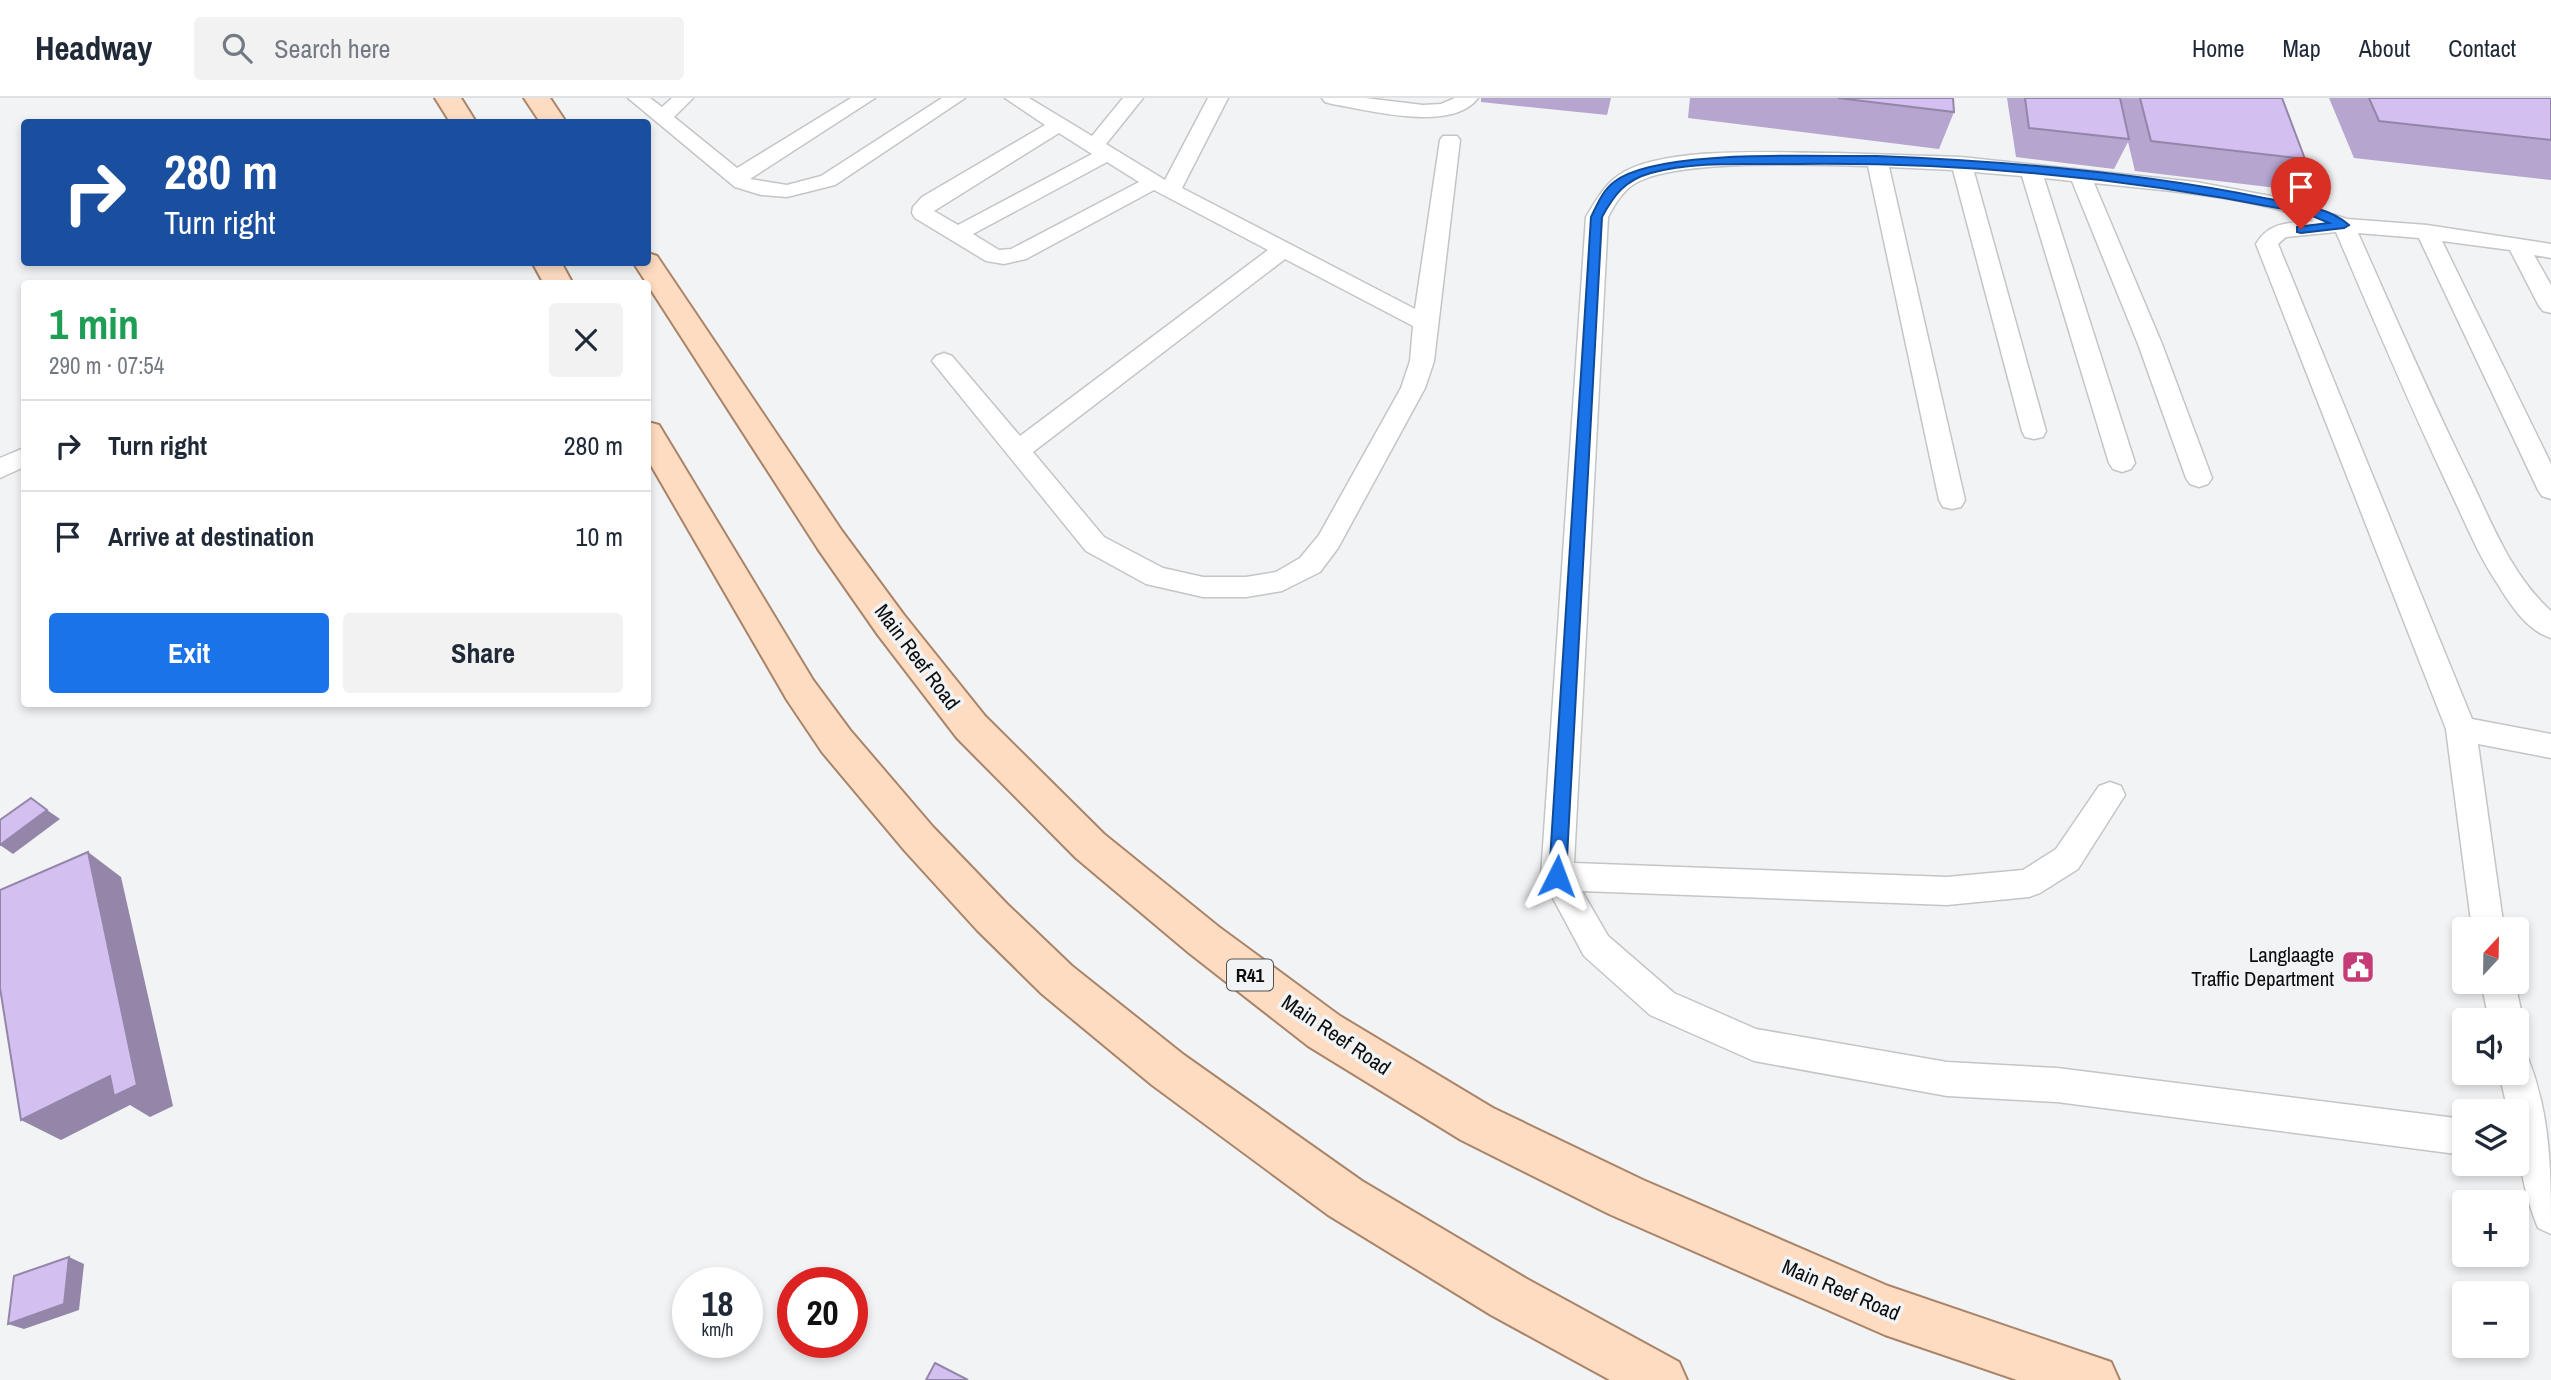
<!DOCTYPE html>
<meta charset="utf-8">
<style>
:root{--surface:#fff;--page:#f2f2f3;--text:#1f2937;--muted:#747a83;--line:#e0e1e3;--accent:#1a73e8}
body{margin:0;font-family:"Archivo Narrow",sans-serif;background:var(--page);color:var(--text);height:100vh;display:flex;flex-direction:column;font-size:26px;white-space:nowrap}
*{box-sizing:border-box;margin:0}
p{font-size:23px;color:var(--muted)}
.icon{flex:none;width:38px;height:38px;fill:none;stroke:currentColor;stroke-width:2;stroke-linecap:round;stroke-linejoin:round}
.map{position:relative;flex:1;overflow:hidden}
.side{position:absolute;left:21px;top:182px;width:630px;height:427px;display:flex;flex-direction:column;background:var(--surface);border-radius:7px;box-shadow:0 4px 10px #0003}
.side>*{flex:none}
.hud{position:absolute;left:21px;top:21px;width:630px;height:147px;border-radius:7px;box-shadow:0 4px 10px #0003;background:#1a4fa0;color:#fff;overflow:hidden}
.needle{width:46px;rotate:22deg}
.tools{position:absolute;left:2452px;top:819px;display:grid;gap:14px}
.tools a{display:grid;place-items:center;width:77px;height:77px;border-radius:7px;background:var(--surface);box-shadow:0 4px 10px #0003;font-size:35px}
.speed{position:absolute;left:672px;top:1169px;display:flex;gap:14px;font-size:35px;font-weight:700;text-align:center}
.speed>*{display:grid;place-content:center;width:91px;height:91px;border-radius:50%;background:var(--surface);box-shadow:0 4px 10px #0003;line-height:1}
.speed small{font-size:18px;font-weight:400}
.speed .limit{border:10px solid #d22;background:#fff;color:#111}
.pin{position:absolute;display:grid;place-items:center;width:60px;height:60px;color:#fff;margin:-72px -30px;border-radius:50% 50% 50% 0;rotate:-45deg;box-shadow:0 0 7px #0007}
.pin .icon{rotate:45deg}
.me{position:absolute;width:77px;margin:-38px;rotate:3deg;stroke-linejoin:round;filter:drop-shadow(0 0 5px #0008)}
.turn{display:flex;align-items:center;gap:24px;height:147px;padding:0 28px;font-size:32px}
.turn .icon{width:91px;height:91px;stroke-width:2.5}
.turn b{display:block;font-size:49px;line-height:60px}
.round{display:grid;place-items:center;flex:none;width:74px;height:74px;border-radius:7px;background:var(--page)}
.head{display:flex;align-items:center;justify-content:space-between;height:119px;padding:0 28px}
h1{font-size:42px;font-weight:700;line-height:52px;color:#1e9e55}
.cta{display:flex;gap:14px;margin-top:auto;padding:14px 28px}
.cta a{flex:1;height:80px;border-radius:7px;background:var(--accent);color:#fff;font-size:28px;font-weight:700;line-height:80px;text-align:center}
.cta a+a{background:var(--page);color:var(--text)}
ul{padding:0;list-style:none}
li{display:flex;align-items:center;gap:21px;height:91px;padding:0 28px;border-top:2px solid var(--line)}
li div{flex:1}
li b{display:block;font-size:26px}
li em{font-style:normal}
header{display:flex;align-items:center;gap:42px;box-sizing:border-box;height:98px;padding:0 35px;background:var(--surface);border-bottom:2px solid var(--line)}
header strong{font-size:33px}
nav{display:flex;gap:38px;margin-inline-start:auto;font-size:24px}
.search{width:490px;height:63px;background:var(--page);display:flex;align-items:center;gap:18px;box-sizing:border-box;padding:0 24px;border-radius:7px;color:var(--muted);font-size:26px}
.map>svg:first-child{display:block}
</style>
<header>
<strong>Headway</strong>
<div class="search"><svg class="icon" aria-label="search" viewBox="0 0 24 24"><circle cx="10" cy="10" r="6"/><path d="M15 15l6 6"/></svg>Search here</div>
<nav><a>Home</a><a>Map</a><a>About</a><a>Contact</a></nav>
</header>
<div class="map">
<svg width="2551" height="1282" viewBox="0 0 2551 1282">
<rect width="100%" height="100%" fill="#f2f3f5"/>
<g fill="none" stroke-linecap="round" stroke-linejoin="round">
<defs>
<g id="lane">
<polygon points="628,0 650,0 662,9 672,0 693,0 674,19 737,70 851,0 875,0 750,81 787,87 821,78 942,0 965,0 835,87 787,99 761,97 735,89"/>
<path d="M 1005,0 L 1029,0 L 1092,38 L 1123,0 L 1143,0 L 1106,46 L 1165,82 L 1208,0 L 1228,0 L 1182,90 L 1415,211 L 1440,42 L 1443,38 L 1457,38 L 1460,42 L 1434,263 L 1425,290 L 1338,450 L 1320,474 L 1282,493 L 1246,499 L 1203,499 L 1146,486 L 1086,453 L 936,268 L 932,263 L 936,258 L 944,255 L 952,258 L 1020,338 L 1268,152 L 1154,92 L 1026,161 L 1004,166 L 986,163 L 915,120 L 912,115 L 913,109 L 922,99 L 1045,27 ZM 1059,35 L 1092,56 L 958,127 L 934,113 ZM 1107,64 L 1139,84 L 1011,151 L 999,152 L 973,136 ZM 1285,161 L 1413,228 L 1410,263 L 1401,290 L 1319,437 L 1300,460 L 1276,474 L 1246,479 L 1203,479 L 1163,470 L 1104,439 L 1033,354 Z"/>
<path d="M 1322,0 L 1365,0 L 1423,7 L 1441,6 L 1455,0 L 1478,0 C 1452,35 1368,12 1332,6 L 1325,4 Z"/>
<path d="M 1836,55 L 1961,59 L 2196,84 L 2286,101 L 2347,121 L 2427,127 L 2551,146 L 2551,160 L 2534,157 L 2551,187 L 2551,215 L 2543,213 L 2539,208 L 2510,152 L 2442,143 L 2551,366 L 2551,401 L 2542,398 L 2538,392 L 2419,140 L 2358,135 C 2395,218 2431,301 2471,382 C 2493,428 2512,478 2551,513 L 2551,540 C 2528,533 2511,508 2499,488 C 2477,456 2463,419 2446,384 C 2407,301 2372,218 2336,134 L 2286,139 L 2278,146 L 2472,621 L 2551,636 L 2551,660 L 2478,646 L 2504,831 L 2472,831 L 2446,631 L 2256,146 C 2269,123 2291,125 2314,123 C 2245,97 2167,93 2094,85 L 2162,246 L 2212,380 L 2208,386 L 2199,389 L 2190,386 L 2186,380 L 2138,246 L 2072,83 L 2044,80 L 2135,365 L 2131,371 L 2122,374 L 2113,371 L 2109,365 L 2022,78 L 1974,74 L 2046,333 L 2043,339 L 2034,341 L 2025,339 L 2022,333 L 1953,72 L 1889,69 L 1965,402 L 1961,409 L 1952,411 L 1943,409 L 1939,402 L 1868,68 C 1817,67 1674,60 1634,86 C 1622,94 1615,106 1608,119 L 1574,765 L 1947,779 L 2023,772 L 2056,751 L 2099,688 L 2110,684 L 2121,688 L 2125,697 L 2078,771 L 2040,795 L 2029,799 L 1947,807 L 1582,793 L 1608,838 L 1674,895 L 1756,931 L 1947,964 L 2057,970 L 2464,1021 L 2464,1057 L 2057,1004 L 1947,998 L 1754,963 L 1650,917 L 1584,858 L 1541,778 L 1586,119 C 1595,104 1604,87 1619,77 C 1664,47 1781,55 1836,55 Z"/>
<polygon points="24,350 24,369 0,380 0,360"/>
<polygon points="2481,884 2515,884 2523,922 2518,933 2516,922 2489,922"/>
<path d="M 2516,956 L 2528,960 C 2551,1018 2551,1074 2551,1136 L 2538,1130 C 2523,1093 2516,1053 2516,1013 L 2508,1013 L 2499,975 L 2516,975 Z"/>
</g>
<g id="primary">
<polygon points="435,0 461,0 476,24 450,24"/>
<polygon points="524,0 550,0 566,24 540,24"/>
<polygon points="648,155 657,158 842,433 904,517 985,618 1104,736 1219,829 1340,918 1493,1010 1643,1082 1888,1188 2111,1264 2119,1282 2017,1282 1885,1237 1609,1116 1461,1042 1308,948 1189,855 1076,760 957,640 878,537 818,451 633,164 648,164"/>
<polygon points="532,164 561,164 573,186 544,186"/>
<polygon points="648,324 659,327 813,582 850,632 933,729 1007,806 1072,868 1184,957 1362,1083 1527,1181 1679,1264 1687,1282 1610,1282 1491,1217 1328,1117 1152,987 1042,896 977,832 905,753 822,654 787,602 648,362"/>
</g>
</defs>
<use href="#lane" stroke="#c4c5c7" stroke-width="3"/>
<use href="#primary" stroke="#a98468" stroke-width="4"/>
<use href="#lane" fill="#fff" fill-rule="evenodd"/>
<use href="#primary" fill="#fedcc2" fill-rule="evenodd"/>
</g>
<g fill="#b5a5cf">
<polygon points="1481,0 1611,0 1607,17 1481,4"/>
<polygon points="1690,0 1953,0 1954,14 1939,51 1688,20"/>
<polygon points="2007,0 2282,0 2305,61 2285,91 2135,73 2128,44 2114,71 2016,59"/>
<polygon points="2329,0 2551,0 2551,82 2354,60"/>
</g>
<g fill="#9486a9">
<polygon points="47,712 60,721 13,756 0,747"/>
<polygon points="88,754 121,779 173,1008 150,1019 130,1007 61,1042 21,1022"/>
<polygon points="69,1159 84,1166 79,1212 24,1231 8,1226"/>
</g>
<g fill="#d3c0f1" stroke="#9486a9" stroke-width="2">
<polygon points="1838,0 1953,0 1954,14"/>
<polygon points="2025,0 2120,0 2129,41 2029,30"/>
<polygon points="2140,0 2282,0 2305,61 2151,43"/>
<polygon points="2369,0 2551,0 2551,42 2379,23"/>
<polygon points="31,700 47,712 0,747 0,722"/>
<polygon points="88,754 137,987 114,998 110,978 21,1022 0,890 0,792"/>
<polygon points="69,1159 64,1206 8,1226 14,1178"/>
<polygon points="935,1265 968,1282 926,1282"/>
</g>
<path fill="#1a73e8" stroke="#114b97" stroke-width="2" d="M 1877,58 C 2006,63 2138,74 2264,100 C 2291,105 2328,108 2349,127 L 2344,130 L 2301,135 L 2297,134 L 2297,129 L 2329,125 L 2308,116 C 2140,81 1970,64 1798,66 C 1751,67 1697,62 1651,75 C 1625,82 1614,97 1602,119 L 1566,778 L 1563,783 L 1557,786 L 1551,783 L 1549,778 L 1591,119 C 1597,107 1603,92 1614,84 C 1656,50 1820,59 1877,58 Z"/>
<defs>
<symbol id="civic-square" viewBox="-11 -11 22 22"><rect x="-9" y="-9" width="18" height="18" rx="4" fill="#c53b75" stroke="#f2f3f5"/><path d="M-.6-6.5H3V-4.5H.6V-3L4-1V1h2V6H-6V1h2V-1L-.6-3ZM-1.2 2.5V6h2.4V2.5Z" fill="#fff"/></symbol>
</defs>
<g fill-rule="evenodd">
<use href="#civic-square" x="2339" y="850" width="38" height="38"/>
</g>
<g text-anchor="middle" stroke-width="7" stroke-linejoin="round" paint-order="stroke">
<rect fill="#f2f3f5" stroke="#505152" stroke-width="2" x="1227" y="861.5" width="46" height="31" rx="5"/>
<g font-size="19" font-weight="bold" fill="#0b0c0c">
<text x="1250" y="884">R41</text>
</g>
<g font-size="21" fill="#0b0c0c" stroke="#f2f3f5">
<text transform="translate(917 559) rotate(53)" y="7">Main Reef Road</text>
<text transform="translate(1336 937) rotate(34)" y="7">Main Reef Road</text>
<text transform="translate(1841 1192) rotate(23)" y="7">Main Reef Road</text>
</g>
<g font-size="21" fill="#0b0c0c" stroke="#f2f3f5" text-anchor="end">
<text x="2334" y="864">Langlaagte<tspan x="2334" dy="24">Traffic Department</tspan></text>
</g>
</g>
</svg>
<div class="tools">
<a><svg class="needle" viewBox="-14 -14 28 28"><path d="M0-13l5 13h-10z" fill="#e53935"/><path d="M0 13l5-13h-10z" fill="#747a83"/></svg></a>
<a><svg class="icon" aria-label="sound" viewBox="0 0 24 24"><path d="M4 9h4l5-4v14l-5-4H4zM17 9q2 3 0 6"/></svg></a>
<a><svg class="icon" aria-label="layers" viewBox="0 0 24 24"><path d="M12 4l9 5-9 5-9-5zM3 14l9 5 9-5"/></svg></a>
<a>+</a>
<a>−</a>
</div>
<div class="speed"><div>18<small>km/h</small></div><div class="limit">20</div></div>
<div class="pin" style="left:2301px;top:131px;background:#d93025"><svg class="icon" aria-label="arrive" viewBox="0 0 24 24"><path d="M6 21V4h12l-3 4 3 4H6"/></svg></div>
<svg class="me" style="left:1557px;top:778px" viewBox="-20 -20 40 40"><path d="M0-17L14 15 0 8-14 15z" fill="#1a73e8" stroke="#fff" stroke-width="4"/></svg>
<div class="hud">
<div class="turn"><svg class="icon" aria-label="right" viewBox="0 0 24 24"><path d="M7 20v-9h11M14 6l5 5-5 5"/></svg><div><b>280 m</b>Turn right</div></div>
</div>
<section class="side">
<div class="head"><div><h1>1 min</h1><p>290 m · 07:54</p></div><a class="round"><svg class="icon" aria-label="close" viewBox="0 0 24 24"><path d="M6 6l12 12M18 6L6 18"/></svg></a></div>
<ul>
<li><svg class="icon" aria-label="right" viewBox="0 0 24 24"><path d="M7 20v-9h11M14 6l5 5-5 5"/></svg><div><b>Turn right</b></div><em>280 m</em></li>
<li><svg class="icon" aria-label="arrive" viewBox="0 0 24 24"><path d="M6 21V4h12l-3 4 3 4H6"/></svg><div><b>Arrive at destination</b></div><em>10 m</em></li>
</ul>
<div class="cta"><a>Exit</a><a>Share</a></div>
</section>
</div>
